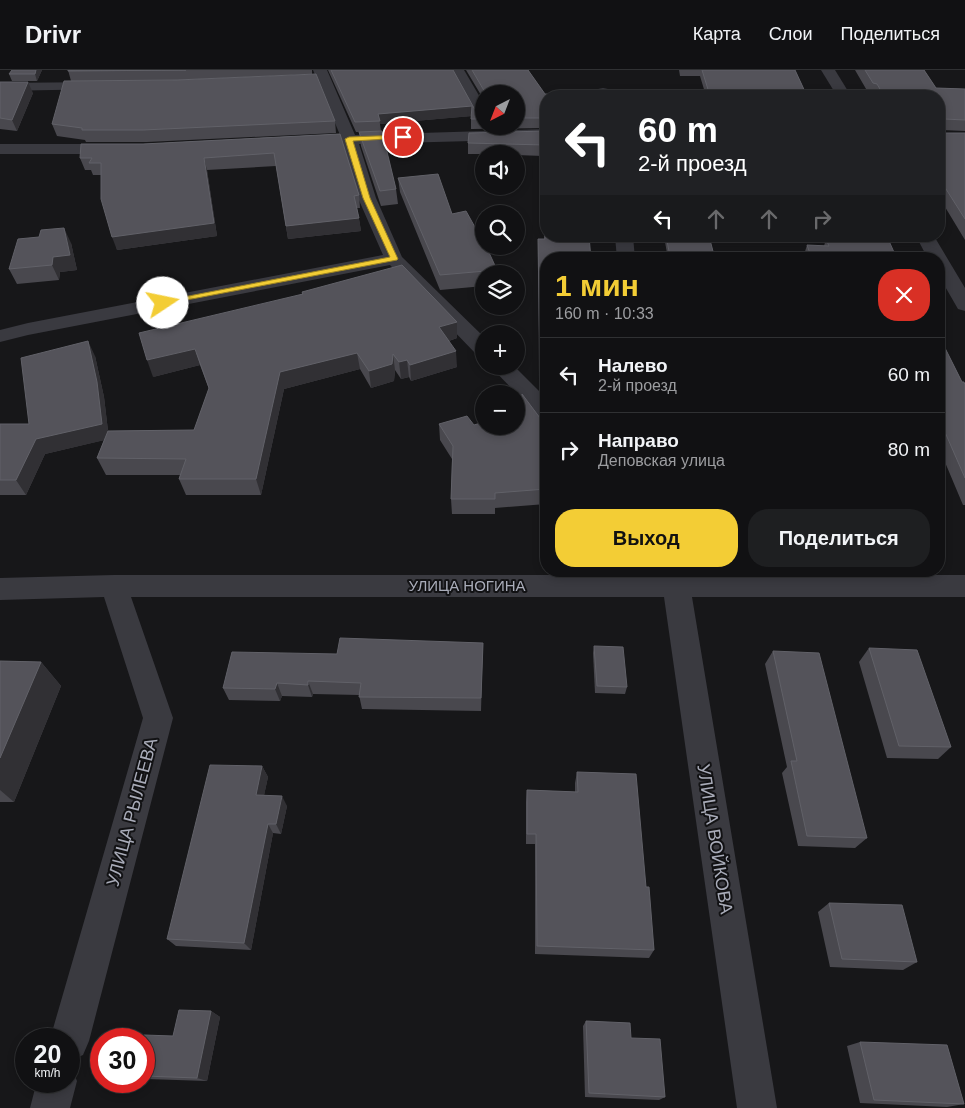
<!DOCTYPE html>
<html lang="ru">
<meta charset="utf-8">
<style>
:root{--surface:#111113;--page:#1e1f21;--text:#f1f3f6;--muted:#9c9da0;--line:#303133;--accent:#f3cd35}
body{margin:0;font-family:Arial,sans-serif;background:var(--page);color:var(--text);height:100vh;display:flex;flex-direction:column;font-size:19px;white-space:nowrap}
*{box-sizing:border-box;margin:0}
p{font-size:16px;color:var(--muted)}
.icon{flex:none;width:28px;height:28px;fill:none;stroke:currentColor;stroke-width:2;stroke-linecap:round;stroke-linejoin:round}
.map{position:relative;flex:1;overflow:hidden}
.panel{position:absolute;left:540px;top:182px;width:405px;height:325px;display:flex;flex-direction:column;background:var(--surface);border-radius:20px;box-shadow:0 2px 8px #0003,0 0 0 1px var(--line)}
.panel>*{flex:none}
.top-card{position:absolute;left:540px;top:20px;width:405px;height:152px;border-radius:20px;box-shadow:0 2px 8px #0003,0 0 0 1px var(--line);background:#202124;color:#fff;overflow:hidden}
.needle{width:32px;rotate:222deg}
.controls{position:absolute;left:475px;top:15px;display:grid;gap:10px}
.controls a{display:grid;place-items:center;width:50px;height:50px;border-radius:50%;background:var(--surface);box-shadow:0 2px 8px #0003,0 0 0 1px var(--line);font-size:25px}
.speed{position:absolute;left:15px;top:958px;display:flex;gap:10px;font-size:25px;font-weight:700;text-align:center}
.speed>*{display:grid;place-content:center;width:65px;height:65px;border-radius:50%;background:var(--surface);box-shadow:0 2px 8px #0003,0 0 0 1px var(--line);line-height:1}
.speed small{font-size:12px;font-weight:400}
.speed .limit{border:8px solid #d22;background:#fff;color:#111}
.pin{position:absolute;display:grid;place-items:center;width:42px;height:42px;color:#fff;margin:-21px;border:2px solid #fff;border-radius:50%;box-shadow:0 1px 5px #0007}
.me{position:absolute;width:55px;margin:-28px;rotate:79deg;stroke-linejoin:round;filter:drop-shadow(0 0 4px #0008)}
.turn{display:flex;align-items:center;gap:18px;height:105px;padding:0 15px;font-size:22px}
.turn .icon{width:65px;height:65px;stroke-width:2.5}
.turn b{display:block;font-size:35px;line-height:42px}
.lanes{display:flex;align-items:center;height:48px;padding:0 15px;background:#0003;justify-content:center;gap:25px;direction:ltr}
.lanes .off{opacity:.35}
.round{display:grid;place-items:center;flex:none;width:52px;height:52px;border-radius:20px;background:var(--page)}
.summary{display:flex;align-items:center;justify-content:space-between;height:85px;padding:0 15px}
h1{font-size:30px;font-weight:800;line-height:38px;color:var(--accent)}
.primary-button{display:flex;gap:10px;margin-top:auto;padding:10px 15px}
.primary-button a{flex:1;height:58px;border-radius:20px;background:var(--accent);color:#111;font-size:20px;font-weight:800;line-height:58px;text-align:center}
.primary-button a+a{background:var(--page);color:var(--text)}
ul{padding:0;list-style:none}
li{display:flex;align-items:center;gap:15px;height:75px;padding:0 15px;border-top:1px solid var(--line)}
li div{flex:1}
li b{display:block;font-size:19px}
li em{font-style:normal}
header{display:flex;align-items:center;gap:30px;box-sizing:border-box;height:70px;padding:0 25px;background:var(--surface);border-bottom:1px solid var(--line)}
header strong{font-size:24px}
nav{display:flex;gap:28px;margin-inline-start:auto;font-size:18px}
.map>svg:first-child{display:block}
</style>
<header>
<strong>Drivr</strong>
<nav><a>Карта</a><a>Слои</a><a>Поделиться</a></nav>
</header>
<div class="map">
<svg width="965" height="1038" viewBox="0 0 965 1038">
<rect width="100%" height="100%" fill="#171719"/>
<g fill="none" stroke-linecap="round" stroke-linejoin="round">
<g fill="#3a3a40" fill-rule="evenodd">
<polygon points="313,0 327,0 355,65 546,59 546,69 359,74 376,128 402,187 484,267 484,285 476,284 390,195 28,265 0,272 0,260 28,253 383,185 358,128 343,75 305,76 299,74 297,71 299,68 340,65"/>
<polygon points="450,0 464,0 484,34 484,52 479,50 476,47"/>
<polygon points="821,0 835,0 851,26 837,26"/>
<polygon points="101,12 106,13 108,16 106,19 0,21 0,13"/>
<polygon points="603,18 608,19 611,26 597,26 596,22 598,19"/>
<polygon points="0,74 118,74 124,76 126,79 124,82 118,84 0,84"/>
<polygon points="615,166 633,166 635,189 617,189"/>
<polygon points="916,166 934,166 965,218 965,241 958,239 939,206 939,189 928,189"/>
<polygon points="490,296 514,296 546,328 546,349 538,346"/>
<polygon points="658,501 685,501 686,505 965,505 965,527 692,527 777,1038 737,1038 664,527 131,527 173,648 89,971 83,985 69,991 69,969 50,969 143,648 104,527 0,530 0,508 114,505 659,505"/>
<polygon points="69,996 71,997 77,1011 70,1038 30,1038 37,1011 69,1011"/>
</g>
</g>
<g fill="#49484e">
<polygon points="12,0 42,0 37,11 12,11 9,4"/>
<polygon points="68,0 312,0 312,4 180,10 71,11"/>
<polygon points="328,0 453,0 474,38 478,42 484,43 484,56 516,56 516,24 484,24 484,30 466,0 528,0 546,26 546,58 471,59 471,46 380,54 381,61 396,119 398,134 381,136 361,76 359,62 356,62"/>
<polygon points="679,0 795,0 807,26 706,26 700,6 680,6"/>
<polygon points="855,0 924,0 936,18 965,19 965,61 942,60 944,63 965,63 965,170 939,127 939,26 874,26 873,24 869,24"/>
<polygon points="0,12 33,23 17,61 0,59"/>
<polygon points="335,51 336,63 147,72 86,72 85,70 57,66 52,54"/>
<polygon points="546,61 546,310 539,309 538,180 538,169 544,169 543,86 516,85 516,84 468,84 468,73"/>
<polygon points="340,64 359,125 360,138 357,138 361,161 288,169 276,96 207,100 217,166 117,180 101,105 93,105 91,100 85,100 80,88 143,74"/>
<polygon points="398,108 452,144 497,200 497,204 484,204 484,216 440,220 400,122"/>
<polygon points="664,166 709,166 715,189 668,189"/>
<polygon points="826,166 884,166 897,189 803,189 803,188 807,175 824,176 826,169 827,169"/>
<polygon points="71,173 77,200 60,202 59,210 17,214 9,199"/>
<polygon points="302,222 457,268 449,271 457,297 411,311 409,307 401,309 395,300 394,311 371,318 360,299 284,319 261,425 186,425 179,409 180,405 106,405 97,388 104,370 45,384 26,425 0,425 0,354 29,354 95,286 104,327 108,361 194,360 209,319 200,295 153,307 302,224"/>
<polygon points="939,266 962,312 965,315 965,435 963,435 939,378"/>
<polygon points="522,324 546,356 546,434 495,438 495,444 452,444 451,429 452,389 440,370 439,354 474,355 521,341"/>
<polygon points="483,573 481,641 362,639 359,625 313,624 312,627 282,626 280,631 229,630 223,618 337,584"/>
<polygon points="594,576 627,617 625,624 595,623 593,583"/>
<polygon points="869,578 951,677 938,689 887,688 859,592"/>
<polygon points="773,581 867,768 855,778 798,776 782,703 787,697 765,594"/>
<polygon points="0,591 41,592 61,616 14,732 0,732"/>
<polygon points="262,696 268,707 264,725 287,736 281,764 273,763 251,880 176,876 167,869"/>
<polygon points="577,702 646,817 654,880 649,888 535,884 535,774 526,774 526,732 527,720 575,722 575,713"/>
<polygon points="829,833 917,892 903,900 830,897 818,842"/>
<polygon points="211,941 220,947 207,1011 146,1009 144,1009 144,969 173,966"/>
<polygon points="586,951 631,968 665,1027 659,1030 585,1027 583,956"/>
<polygon points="860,972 964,1034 947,1037 860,1033 847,976"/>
</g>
<g fill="#313034">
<polygon points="36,0 42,0 37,11 35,4"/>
<polygon points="28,12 33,23 17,61 12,50"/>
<polygon points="472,36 473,46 380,54 378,44"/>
<polygon points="204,88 207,100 217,166 117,180 112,167"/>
<polygon points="359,148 361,161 288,169 286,156"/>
<polygon points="64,158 71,173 77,200 60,202 59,210 52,195 53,187"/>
<polygon points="457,252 457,268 440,274 439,257"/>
<polygon points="88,271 95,286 104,327 109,369 45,384 26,425 16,410 36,369"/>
<polygon points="195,279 200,295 153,307 147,290"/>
<polygon points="456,281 457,297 411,311 410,295"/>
<polygon points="357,283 360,299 284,319 261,425 256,409 280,302"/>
<polygon points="393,284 395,300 394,311 371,318 369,301"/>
<polygon points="407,290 409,307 401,309 399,292"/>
<polygon points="41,592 61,616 14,732 0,720 0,688"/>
<polygon points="308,611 313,624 312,627 308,615"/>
<polygon points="277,613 282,626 280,631 275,619"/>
<polygon points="262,696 268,707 262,735 256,725"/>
<polygon points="282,726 287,736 281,764 276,754"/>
<polygon points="268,754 273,763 251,880 244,873"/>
<polygon points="211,941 220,947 207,1011 197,1008"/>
</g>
<g fill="#54535a" stroke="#616168">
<polygon points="12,0 36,0 35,4 9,4"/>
<polygon points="68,0 186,0 68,1"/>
<polygon points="331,0 453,0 474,38 478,42 484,43 484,49 471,49 472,36 378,44 380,51 355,52"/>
<polygon points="472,0 528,0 545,24 576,25 576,26 546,26 546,48 516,48 516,24 486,24"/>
<polygon points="702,0 795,0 807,26 710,26"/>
<polygon points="865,0 924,0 936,18 965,19 965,50 944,49 942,51 942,61 944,63 965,63 965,149 939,108 939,26 884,26 877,14 873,13"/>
<polygon points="316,4 335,51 143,60 82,60 82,58 52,54 64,11 177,10"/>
<polygon points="0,12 28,12 12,50 0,48"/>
<polygon points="382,61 396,119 380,121 359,62"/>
<polygon points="546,61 546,166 589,166 591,189 546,189 546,299 540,298 538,169 545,169 544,75 468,73 469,63"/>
<polygon points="340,64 359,125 354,126 359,148 286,156 274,83 204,88 214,153 112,167 101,129 101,93 89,93 92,88 80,88 81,74 143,74"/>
<polygon points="438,104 452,144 466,141 476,159 478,158 484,171 484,176 486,176 497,200 440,205 398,108"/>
<polygon points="64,158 70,185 53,187 52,195 9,199 18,169 39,167 41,160"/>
<polygon points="666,166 709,166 715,189 673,189 672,186 670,186"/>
<polygon points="836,166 884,166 887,171 889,171 897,189 812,189 807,175 829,176 826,169 837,170"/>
<polygon points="402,195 457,252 439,257 456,281 410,295 407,290 399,292 393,284 392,294 369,301 357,283 280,302 256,409 179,409 186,389 97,388 108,361 194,360 209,318 195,279 147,290 139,263 303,224 302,222"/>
<polygon points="939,266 962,312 964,312 965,315 965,408 941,353 939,353"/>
<polygon points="88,271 97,312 102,354 36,369 16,410 0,410 0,354 29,354 21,288"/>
<polygon points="522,324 546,356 546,419 495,423 495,429 451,429 453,376 439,354 467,346 474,355 484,352 484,356 516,356 516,342 521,340"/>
<polygon points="340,568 483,573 481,628 359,627 361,613 308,611 308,615 277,613 275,619 223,618 232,582 337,584"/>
<polygon points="594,576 623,577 627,617 597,616"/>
<polygon points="869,578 917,580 951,677 899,676"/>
<polygon points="773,581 819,583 867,768 807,766 791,691 797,691"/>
<polygon points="0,591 41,592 0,688"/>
<polygon points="210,695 262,696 256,725 282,726 276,754 268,754 244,873 167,869"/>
<polygon points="577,702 636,704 646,817 649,817 654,880 537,876 536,764 527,764 527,720 578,722"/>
<polygon points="829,833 902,835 917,892 842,889"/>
<polygon points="179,940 211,941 197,1008 144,1006 144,965 173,966"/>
<polygon points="586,951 630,953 631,968 660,969 665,1027 589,1023"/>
<polygon points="860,972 947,975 964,1034 874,1030"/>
</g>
<polygon fill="#f3cd35" stroke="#9e8522" points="403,65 405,66 405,68 353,71 370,128 398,189 397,190 160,235 160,231 163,231 390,187 363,128 345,69 349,67"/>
<g text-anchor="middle" stroke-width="4" stroke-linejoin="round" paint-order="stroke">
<g font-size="15" fill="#a9acb9" stroke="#121214">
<text x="467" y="521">УЛИЦА НОГИНА</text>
</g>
<g font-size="18" fill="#a9acb9" stroke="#121214">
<text transform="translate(132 742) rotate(-75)" y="6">УЛИЦА РЫЛЕЕВА</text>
<text transform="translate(715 769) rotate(81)" y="6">УЛИЦА ВОЙКОВА</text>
</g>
</g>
</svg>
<div class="controls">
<a><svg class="needle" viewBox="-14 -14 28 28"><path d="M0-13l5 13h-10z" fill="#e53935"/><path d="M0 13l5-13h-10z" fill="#9c9da0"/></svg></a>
<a><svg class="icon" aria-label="sound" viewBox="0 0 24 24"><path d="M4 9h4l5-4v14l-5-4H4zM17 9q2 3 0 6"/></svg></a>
<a><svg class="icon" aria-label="search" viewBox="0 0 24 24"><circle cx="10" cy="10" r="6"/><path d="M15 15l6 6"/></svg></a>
<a><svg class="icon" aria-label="layers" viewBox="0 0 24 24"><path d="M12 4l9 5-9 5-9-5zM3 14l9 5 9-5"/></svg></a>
<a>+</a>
<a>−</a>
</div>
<div class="speed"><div>20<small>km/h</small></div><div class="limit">30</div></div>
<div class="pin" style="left:403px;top:67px;background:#d93025"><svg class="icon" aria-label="arrive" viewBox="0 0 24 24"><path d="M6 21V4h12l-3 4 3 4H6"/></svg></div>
<svg class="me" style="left:163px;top:233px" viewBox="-20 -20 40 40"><circle r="19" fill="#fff"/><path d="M0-13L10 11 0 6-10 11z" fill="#f3cd35"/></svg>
<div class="top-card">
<div class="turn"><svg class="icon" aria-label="left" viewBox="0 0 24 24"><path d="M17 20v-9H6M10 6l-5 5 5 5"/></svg><div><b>60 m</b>2-й проезд</div></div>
<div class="lanes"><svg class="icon" aria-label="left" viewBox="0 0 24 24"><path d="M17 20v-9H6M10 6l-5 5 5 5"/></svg><svg class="icon off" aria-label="ahead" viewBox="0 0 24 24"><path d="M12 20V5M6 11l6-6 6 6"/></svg><svg class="icon off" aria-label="ahead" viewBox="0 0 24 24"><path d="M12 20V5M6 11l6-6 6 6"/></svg><svg class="icon off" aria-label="right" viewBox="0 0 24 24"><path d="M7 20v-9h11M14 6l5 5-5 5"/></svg></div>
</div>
<section class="panel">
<div class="summary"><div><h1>1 мин</h1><p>160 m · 10:33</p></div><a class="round" style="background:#d93025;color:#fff"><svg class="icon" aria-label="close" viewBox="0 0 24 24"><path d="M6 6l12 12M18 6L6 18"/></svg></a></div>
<ul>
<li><svg class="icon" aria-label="left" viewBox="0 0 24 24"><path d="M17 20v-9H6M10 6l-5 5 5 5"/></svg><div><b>Налево</b><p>2-й проезд</p></div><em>60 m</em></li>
<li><svg class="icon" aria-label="right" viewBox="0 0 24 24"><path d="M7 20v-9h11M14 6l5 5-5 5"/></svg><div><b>Направо</b><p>Деповская улица</p></div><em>80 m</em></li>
</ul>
<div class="primary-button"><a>Выход</a><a>Поделиться</a></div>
</section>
</div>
